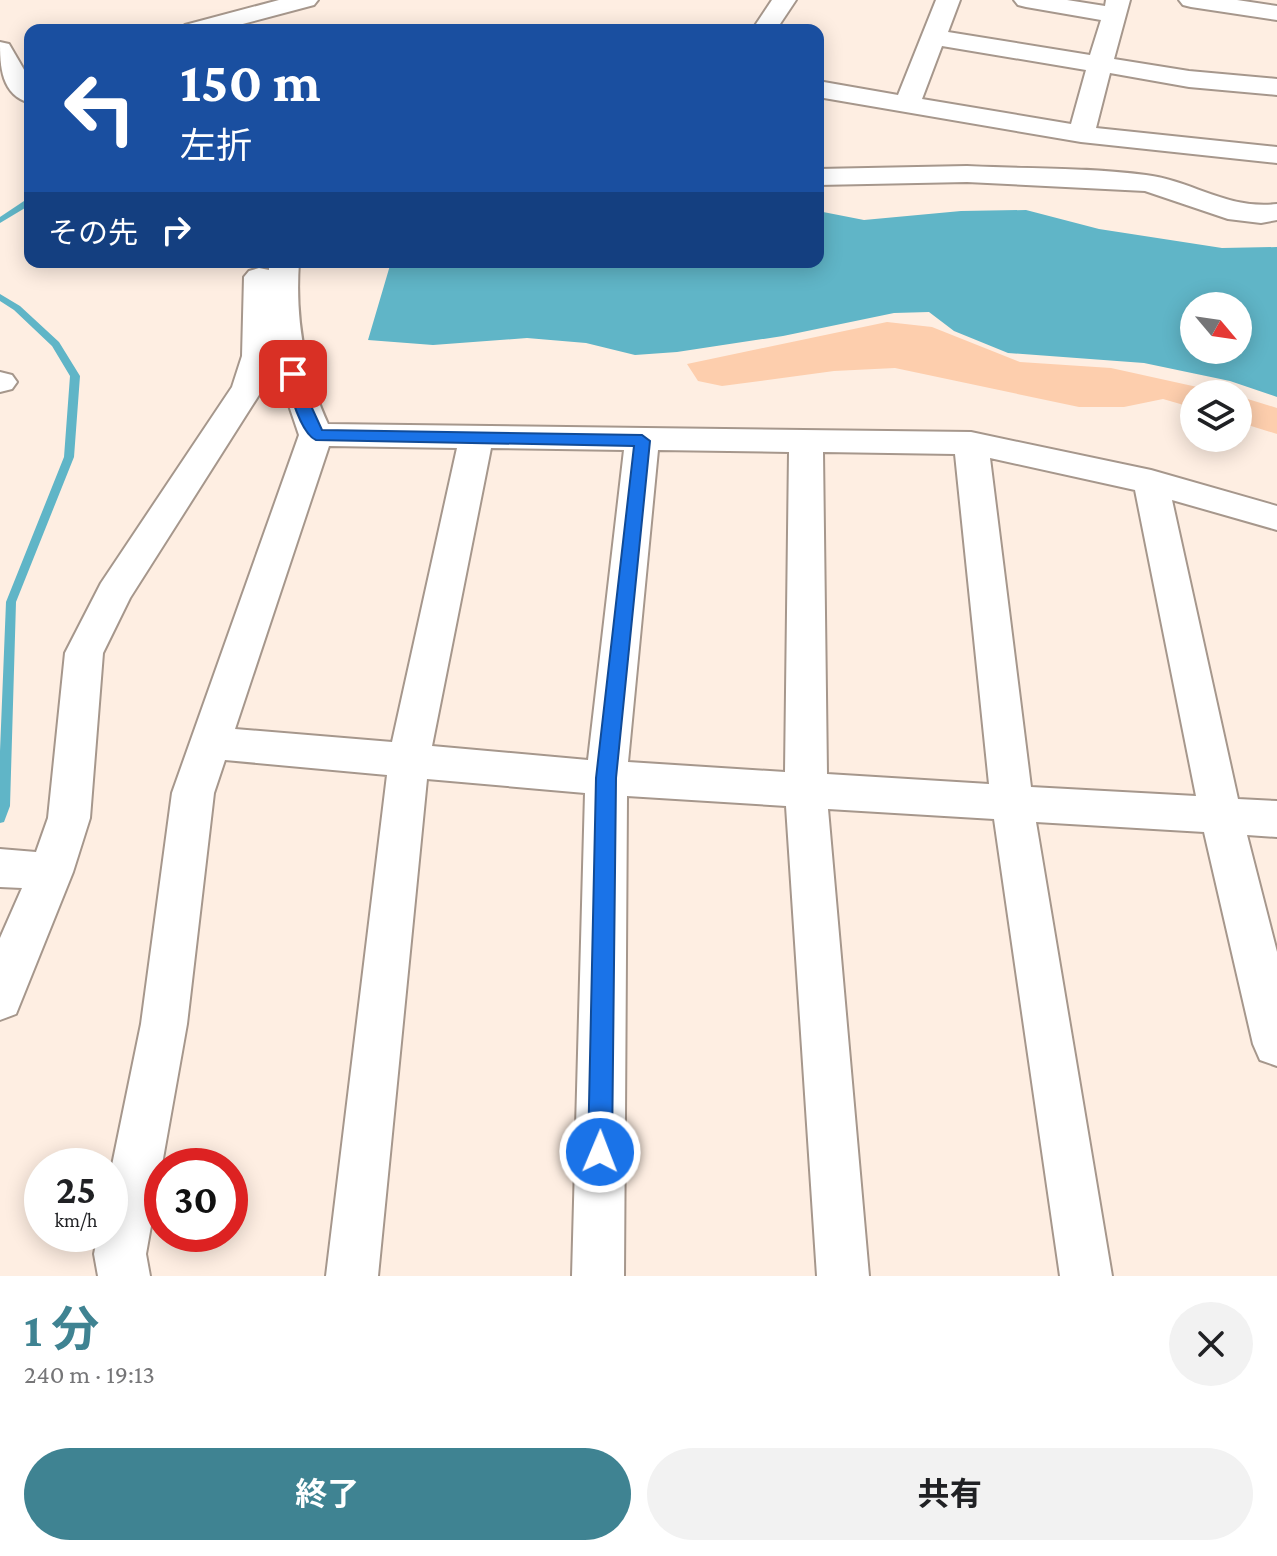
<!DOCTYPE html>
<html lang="ja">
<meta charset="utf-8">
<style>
:root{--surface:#fff;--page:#f2f2f2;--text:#202124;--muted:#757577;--accent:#3f8392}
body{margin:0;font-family:"Crimson Pro","Noto Sans JP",serif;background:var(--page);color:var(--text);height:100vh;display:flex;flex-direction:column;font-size:30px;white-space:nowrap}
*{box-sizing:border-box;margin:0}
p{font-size:26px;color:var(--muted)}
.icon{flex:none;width:44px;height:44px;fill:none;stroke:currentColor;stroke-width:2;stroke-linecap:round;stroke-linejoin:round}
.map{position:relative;height:1276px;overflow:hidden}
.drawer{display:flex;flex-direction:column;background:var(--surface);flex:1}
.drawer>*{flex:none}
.top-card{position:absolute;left:24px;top:24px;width:800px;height:244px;border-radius:16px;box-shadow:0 4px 20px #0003;background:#1a4fa0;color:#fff;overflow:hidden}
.needle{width:52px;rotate:119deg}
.controls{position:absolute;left:1180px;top:292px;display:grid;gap:16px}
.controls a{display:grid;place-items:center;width:72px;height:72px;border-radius:50%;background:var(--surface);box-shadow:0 4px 20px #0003;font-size:40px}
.speed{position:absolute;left:24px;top:1148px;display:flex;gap:16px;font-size:40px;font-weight:700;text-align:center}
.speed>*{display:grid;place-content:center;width:104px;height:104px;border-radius:50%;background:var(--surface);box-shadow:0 4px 20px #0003;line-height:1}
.speed small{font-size:20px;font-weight:400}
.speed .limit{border:12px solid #d22;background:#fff;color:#111}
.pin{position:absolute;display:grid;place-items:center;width:68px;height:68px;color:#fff;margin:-34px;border-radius:16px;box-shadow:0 4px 12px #0006}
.me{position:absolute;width:88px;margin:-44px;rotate:1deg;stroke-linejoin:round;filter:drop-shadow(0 0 6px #0008)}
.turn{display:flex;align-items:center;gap:28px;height:168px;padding:0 24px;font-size:36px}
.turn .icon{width:104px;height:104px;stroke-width:2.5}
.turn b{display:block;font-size:56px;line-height:68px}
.then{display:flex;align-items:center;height:76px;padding:0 24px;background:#0003;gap:16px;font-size:30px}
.round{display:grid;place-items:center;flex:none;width:84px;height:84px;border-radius:42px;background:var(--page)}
.overview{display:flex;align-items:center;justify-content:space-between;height:136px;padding:0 24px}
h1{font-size:48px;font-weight:700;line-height:60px;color:var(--accent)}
.cta{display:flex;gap:16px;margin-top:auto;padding:16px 24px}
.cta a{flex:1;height:92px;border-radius:48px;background:var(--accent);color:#fff;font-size:32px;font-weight:700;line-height:92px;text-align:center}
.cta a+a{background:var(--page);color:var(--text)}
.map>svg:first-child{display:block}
</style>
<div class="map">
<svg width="1277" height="1276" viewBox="0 0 1277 1276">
<rect width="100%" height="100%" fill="#feeee2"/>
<g fill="#fdcead">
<polygon points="887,322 932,327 1020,362 1111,368 1229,394 1194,394 1194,408 1163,399 1124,407 1079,407 895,368 834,371 722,386 698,381 687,364"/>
<polygon points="1238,396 1277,408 1277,434 1238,422"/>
</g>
<path fill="#60b5c7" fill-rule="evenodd" d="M 1026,210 L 1099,229 L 1222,248 L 1277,247 L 1277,397 L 1230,381 L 1144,363 L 1008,353 L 954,331 L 929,312 L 894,313 L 783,336 L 677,352 L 635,355 L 586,343 L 527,338 L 433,345 L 368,340 L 391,262 L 818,262 L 818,211 L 864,220 L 961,211 ZM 1194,306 L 1238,306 L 1238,350 L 1194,350 Z"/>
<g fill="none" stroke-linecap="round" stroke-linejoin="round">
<g fill="#60b5c7" fill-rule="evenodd">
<polygon points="27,199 30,199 30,205 0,223 0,217"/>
<polygon points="0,294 20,306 59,342 80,376 74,457 16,602 10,806 4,822 0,823 0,751 6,602 64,457 70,376 52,346 14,310 0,301"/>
</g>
<defs>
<g id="minor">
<polygon points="279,0 318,0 314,5 220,30 181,30 185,25"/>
<polygon points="772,0 796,0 776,30 752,30"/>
<path d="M 936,0 L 960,0 L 948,32 L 1090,55 L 1101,20 L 1026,7 L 1018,5 L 1014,0 L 1067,0 L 1105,6 L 1106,0 L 1130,0 L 1114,59 L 1189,71 L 1277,79 L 1277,95 L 1189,87 L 1110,73 L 1096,128 L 1277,147 L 1277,163 L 1081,142 L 818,97 L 818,81 L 898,95 ZM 942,46 L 1086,70 L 1071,124 L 922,99 Z"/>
<polygon points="1179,0 1237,0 1277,6 1277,20 1191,7 1183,5"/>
<path d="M 0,42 L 9,44 L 30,80 L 30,103 C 1,95 0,66 0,42 Z"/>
<path d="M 967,166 C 1026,169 1087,167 1146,175 C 1193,181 1228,210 1277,204 L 1277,220 L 1261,223 L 1228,219 L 1145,191 L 967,182 L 818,185 L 818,169 Z"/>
<path d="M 269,262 L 299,262 C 295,319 304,371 328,424 L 971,432 L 1151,470 L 1277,506 L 1277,530 L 1172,500 L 1238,799 L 1277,801 L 1277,837 L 1247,835 L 1277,952 L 1277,1066 L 1260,1060 L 1253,1044 L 1204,832 L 1036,822 L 1112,1276 L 1060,1276 L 994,819 L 828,809 L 869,1276 L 817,1276 L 786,806 L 627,796 L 624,1276 L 572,1276 L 585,793 L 427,779 L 378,1276 L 326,1276 L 387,775 L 225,760 L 214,793 L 187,1024 L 146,1254 L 150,1276 L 98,1276 L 94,1254 L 98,1234 L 110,1234 L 110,1175 L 141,1024 L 172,793 L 299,435 L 273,358 L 264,387 L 130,598 L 103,653 L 90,818 L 73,872 L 16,1014 L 0,1020 L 0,938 L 22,888 L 0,887 L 0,849 L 36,852 L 48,818 L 65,653 L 101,583 L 232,387 L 242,356 L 244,277 L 249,271 L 259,268 L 269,270 ZM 329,446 L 457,448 L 392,742 L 235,729 ZM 491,448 L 624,450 L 588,760 L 432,746 ZM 658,450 L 789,452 L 785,772 L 628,762 ZM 823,452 L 955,454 L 989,784 L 827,774 ZM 990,458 L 1135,490 L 1196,796 L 1031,787 Z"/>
<polygon points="0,372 12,375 17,382 12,389 0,392"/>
</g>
</defs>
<use href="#minor" stroke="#a6978c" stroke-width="4"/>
<use href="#minor" fill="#fff" fill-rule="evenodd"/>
</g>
<path fill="#1a73e8" stroke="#114b97" stroke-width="2" d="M 293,369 L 300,374 L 306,395 L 322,430 L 642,435 L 650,441 L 616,778 L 612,1152 L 608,1160 L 600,1163 L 591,1160 L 588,1152 L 596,778 L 634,446 L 316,440 C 301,434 289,390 285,374 Z"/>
</svg>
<div class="controls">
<a><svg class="needle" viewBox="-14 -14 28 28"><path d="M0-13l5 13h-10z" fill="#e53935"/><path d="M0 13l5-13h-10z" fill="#757577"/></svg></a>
<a><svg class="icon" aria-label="layers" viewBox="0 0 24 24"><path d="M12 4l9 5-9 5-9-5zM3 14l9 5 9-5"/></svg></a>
</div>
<div class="speed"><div>25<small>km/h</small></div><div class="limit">30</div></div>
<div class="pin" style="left:293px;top:374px;background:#d93025"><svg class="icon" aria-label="arrive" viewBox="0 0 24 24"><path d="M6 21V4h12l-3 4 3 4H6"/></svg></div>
<svg class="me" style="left:600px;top:1152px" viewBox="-20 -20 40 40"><circle r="17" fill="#1a73e8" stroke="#fff" stroke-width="3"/><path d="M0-11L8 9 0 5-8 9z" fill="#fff"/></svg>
<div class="top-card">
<div class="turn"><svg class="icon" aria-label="left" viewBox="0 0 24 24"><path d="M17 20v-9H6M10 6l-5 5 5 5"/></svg><div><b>150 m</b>左折</div></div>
<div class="then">その先<svg class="icon" aria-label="right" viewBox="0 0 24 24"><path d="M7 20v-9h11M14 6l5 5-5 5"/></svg></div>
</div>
</div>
<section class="drawer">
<div class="overview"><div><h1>1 分</h1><p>240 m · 19:13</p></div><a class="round"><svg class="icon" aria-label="close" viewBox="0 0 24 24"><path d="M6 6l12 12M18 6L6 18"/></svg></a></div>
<div class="cta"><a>終了</a><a>共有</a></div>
</section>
